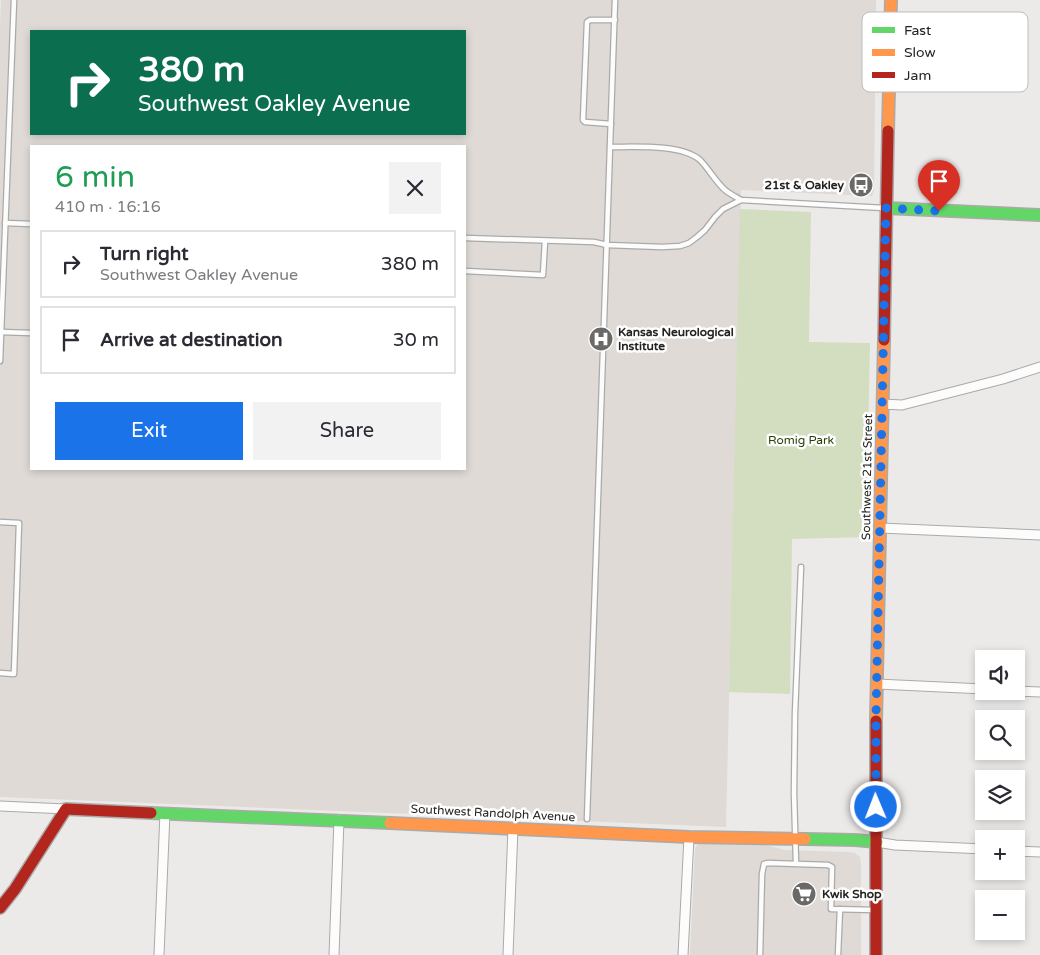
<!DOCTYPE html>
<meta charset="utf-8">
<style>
:root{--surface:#fff;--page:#f2f2f3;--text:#2b2b33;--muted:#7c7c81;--line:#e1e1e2;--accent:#1a73e8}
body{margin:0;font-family:"Varela Round",sans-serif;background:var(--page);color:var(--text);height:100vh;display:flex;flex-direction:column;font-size:19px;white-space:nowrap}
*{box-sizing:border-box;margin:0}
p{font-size:16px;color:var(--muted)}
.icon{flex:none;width:28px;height:28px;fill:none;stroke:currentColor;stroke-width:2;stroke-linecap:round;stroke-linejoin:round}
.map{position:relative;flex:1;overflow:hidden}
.drawer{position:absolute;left:30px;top:145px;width:436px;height:325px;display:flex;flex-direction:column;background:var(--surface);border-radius:0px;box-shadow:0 2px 8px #0003}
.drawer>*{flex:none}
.hud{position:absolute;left:30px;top:30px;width:436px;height:105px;border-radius:0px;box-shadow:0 2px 8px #0003;background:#0b6e4f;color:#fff;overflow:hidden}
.controls{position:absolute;left:975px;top:650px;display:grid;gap:10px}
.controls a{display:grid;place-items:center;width:50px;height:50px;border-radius:0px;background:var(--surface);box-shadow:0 2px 8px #0003;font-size:25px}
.pin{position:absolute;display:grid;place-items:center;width:42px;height:42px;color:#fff;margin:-51px -21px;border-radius:50% 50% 50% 0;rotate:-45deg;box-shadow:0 0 5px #0007}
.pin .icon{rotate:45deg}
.me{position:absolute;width:55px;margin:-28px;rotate:359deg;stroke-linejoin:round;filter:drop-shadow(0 0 4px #0008)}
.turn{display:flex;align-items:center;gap:18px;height:105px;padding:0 25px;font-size:22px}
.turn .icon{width:65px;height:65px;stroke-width:2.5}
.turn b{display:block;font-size:35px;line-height:42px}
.round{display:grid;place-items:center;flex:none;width:52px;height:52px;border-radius:0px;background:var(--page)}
.summary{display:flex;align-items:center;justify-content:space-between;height:85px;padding:0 25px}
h1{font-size:30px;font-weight:600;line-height:38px;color:#1e9e55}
.cta{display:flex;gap:10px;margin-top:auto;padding:10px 25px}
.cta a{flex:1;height:58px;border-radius:0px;background:var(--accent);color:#fff;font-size:20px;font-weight:600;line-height:58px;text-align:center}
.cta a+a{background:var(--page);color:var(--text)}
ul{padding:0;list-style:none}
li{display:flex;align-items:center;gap:15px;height:68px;margin:0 10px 8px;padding:0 15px;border:2px solid var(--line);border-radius:0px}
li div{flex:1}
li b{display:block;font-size:19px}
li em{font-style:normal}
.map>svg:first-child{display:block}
</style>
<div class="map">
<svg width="1040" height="955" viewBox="0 0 1040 955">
<rect width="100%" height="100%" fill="#eceae8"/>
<g fill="#dfdad5" fill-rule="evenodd">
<path d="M 1,0 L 876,0 L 874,190 L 872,196 L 741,190 L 726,827 L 0,797 L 0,28 ZM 31,31 L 465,31 L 465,134 L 31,134 ZM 31,146 L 465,146 L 465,469 L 31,469 Z"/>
<polygon points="703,841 762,844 785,850 850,852 855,853 860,857 861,863 861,955 690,955 695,848 698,844"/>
</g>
<polygon fill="#d2debf" points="740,209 811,212 809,342 870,343 866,537 792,539 790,694 729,692"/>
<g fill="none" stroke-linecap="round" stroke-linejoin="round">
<defs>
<g id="lane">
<polyline points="611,124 585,122 583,120 587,22 590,20 615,20"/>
<path d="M 610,147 C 636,147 681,144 700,160 C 709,169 715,181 725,190 C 730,194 736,197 741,200 L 884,208"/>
<polyline points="5,223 31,224"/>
<polyline points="465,238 594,242 607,245 662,247 680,246 689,243 697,237 705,230 715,217 723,209 741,200"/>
<polyline points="465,271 543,275 545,241"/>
<polyline points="1,332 31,333"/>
<polyline points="0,361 14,0"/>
<polyline points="0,522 19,523 14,674 0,673"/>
<polyline points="587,819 615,0"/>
<polyline points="796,863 794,793 795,713 801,567"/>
<polyline points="760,955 762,874 764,864 768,863 828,865 832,867 831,909 875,910"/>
<polyline points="838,955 840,909"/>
</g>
<g id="street">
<polyline points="882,404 902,405 1003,379 1040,367"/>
<polyline points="880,528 1040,535"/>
<polyline points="877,684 984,689"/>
<polyline points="1016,691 1040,692"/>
<polyline points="0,806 66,809"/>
<polyline points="877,842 895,845 984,849"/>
<polyline points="1016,851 1040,852"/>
<polyline points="159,955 165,813"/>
<polyline points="334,955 339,820"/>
<polyline points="508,955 513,828"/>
<polyline points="683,955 689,837"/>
</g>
<g id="fast">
<polyline points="886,208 1040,215"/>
<polyline points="151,813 390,823"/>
<polyline points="805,839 855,840 877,842"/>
</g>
<g id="slow">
<polyline points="888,131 891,0"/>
<polyline points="876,721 884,340"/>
<polyline points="390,823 689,837 805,839"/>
</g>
<g id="jam">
<polyline points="884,340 888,131"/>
<polyline points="0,908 15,889 66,809 151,813"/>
<polyline points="876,955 876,721"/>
</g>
</defs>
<use href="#lane" stroke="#abaaa9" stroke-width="7"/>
<use href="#street" stroke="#abaaa9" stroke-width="11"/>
<use href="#fast" stroke="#abaaa9" stroke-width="14"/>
<use href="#slow" stroke="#abaaa9" stroke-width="14"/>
<use href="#jam" stroke="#abaaa9" stroke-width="14"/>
<use href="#lane" stroke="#fcfcfc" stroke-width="4.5"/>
<use href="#street" stroke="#fcfcfc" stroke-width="9"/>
<use href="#fast" stroke="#63d668" stroke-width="11"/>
<use href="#slow" stroke="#ff974d" stroke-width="11"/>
<use href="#jam" stroke="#b3261e" stroke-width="11"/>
</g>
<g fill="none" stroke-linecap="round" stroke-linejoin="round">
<polyline stroke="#1a73e8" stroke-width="9" stroke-dasharray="0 16.2" points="876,807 876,718 886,208 939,211"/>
</g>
<defs>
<symbol id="bus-disc" viewBox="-11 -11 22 22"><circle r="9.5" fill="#6a6967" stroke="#fff"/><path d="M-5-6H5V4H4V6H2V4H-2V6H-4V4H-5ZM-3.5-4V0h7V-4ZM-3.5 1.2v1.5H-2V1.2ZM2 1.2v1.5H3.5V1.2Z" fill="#fff"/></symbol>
<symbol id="hospital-disc" viewBox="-11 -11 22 22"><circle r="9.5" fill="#6a6967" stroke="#fff"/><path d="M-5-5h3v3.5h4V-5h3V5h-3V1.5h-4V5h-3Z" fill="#fff"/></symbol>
<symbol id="supermarket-disc" viewBox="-11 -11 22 22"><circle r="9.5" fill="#6a6967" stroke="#fff"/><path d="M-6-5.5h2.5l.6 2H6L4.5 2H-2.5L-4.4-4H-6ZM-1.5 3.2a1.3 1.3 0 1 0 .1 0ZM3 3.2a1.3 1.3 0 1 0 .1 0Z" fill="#fff"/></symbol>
</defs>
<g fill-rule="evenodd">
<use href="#bus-disc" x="847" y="171" width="28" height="28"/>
<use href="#hospital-disc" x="587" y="325" width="28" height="28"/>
<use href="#supermarket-disc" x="790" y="880" width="28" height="28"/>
</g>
<g text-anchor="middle" stroke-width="5" stroke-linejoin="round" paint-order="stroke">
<g font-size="12" font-weight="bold" fill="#242322" stroke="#fff" text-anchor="start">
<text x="844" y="189" text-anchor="end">21st &amp; Oakley</text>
<text x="618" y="336">Kansas Neurological<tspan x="618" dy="14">Institute</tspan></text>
<text x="822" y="898">Kwik Shop</text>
</g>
<g font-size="12" fill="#2b3d07" stroke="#fff">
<text x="801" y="444">Romig Park</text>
</g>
<g font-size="12" fill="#242322" stroke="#fff">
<text transform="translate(867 477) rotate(-89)" y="4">Southwest 21st Street</text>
<text transform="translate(493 813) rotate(3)" y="4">Southwest Randolph Avenue</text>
</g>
</g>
<rect x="862" y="12" width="166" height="80" rx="8" fill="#fff" stroke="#bdbdbd" stroke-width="1"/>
<rect x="872" y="27" width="23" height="6" fill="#63d668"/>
<rect x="872" y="49" width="23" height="7" fill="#ff974d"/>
<rect x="872" y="72" width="23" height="6" fill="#b3261e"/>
<g font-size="14" fill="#242322">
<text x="904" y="35">Fast</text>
<text x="904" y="57">Slow</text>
<text x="904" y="80">Jam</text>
</g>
</svg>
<div class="controls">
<a><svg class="icon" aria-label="sound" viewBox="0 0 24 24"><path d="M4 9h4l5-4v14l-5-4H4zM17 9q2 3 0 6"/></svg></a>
<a><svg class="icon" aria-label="search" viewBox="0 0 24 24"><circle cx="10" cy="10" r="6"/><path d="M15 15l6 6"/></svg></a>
<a><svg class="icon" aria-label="layers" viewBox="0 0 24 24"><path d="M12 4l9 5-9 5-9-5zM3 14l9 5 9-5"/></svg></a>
<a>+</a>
<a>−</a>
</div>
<div class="pin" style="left:939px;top:211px;background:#d93025"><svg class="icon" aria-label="arrive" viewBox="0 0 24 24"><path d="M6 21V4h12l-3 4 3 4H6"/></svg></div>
<svg class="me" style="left:876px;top:807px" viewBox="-20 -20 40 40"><circle r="17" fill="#1a73e8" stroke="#fff" stroke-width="3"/><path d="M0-11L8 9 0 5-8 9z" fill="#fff"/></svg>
<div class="hud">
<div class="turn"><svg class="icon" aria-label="right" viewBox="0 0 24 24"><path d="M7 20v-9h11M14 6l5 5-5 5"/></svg><div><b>380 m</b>Southwest Oakley Avenue</div></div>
</div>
<section class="drawer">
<div class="summary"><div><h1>6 min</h1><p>410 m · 16:16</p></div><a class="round"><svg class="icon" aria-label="close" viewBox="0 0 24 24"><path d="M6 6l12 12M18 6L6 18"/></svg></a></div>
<ul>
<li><svg class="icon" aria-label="right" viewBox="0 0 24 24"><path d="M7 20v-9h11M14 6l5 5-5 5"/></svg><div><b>Turn right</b><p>Southwest Oakley Avenue</p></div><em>380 m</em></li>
<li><svg class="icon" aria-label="arrive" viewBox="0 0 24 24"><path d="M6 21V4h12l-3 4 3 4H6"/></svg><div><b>Arrive at destination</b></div><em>30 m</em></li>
</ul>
<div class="cta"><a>Exit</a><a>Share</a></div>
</section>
</div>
